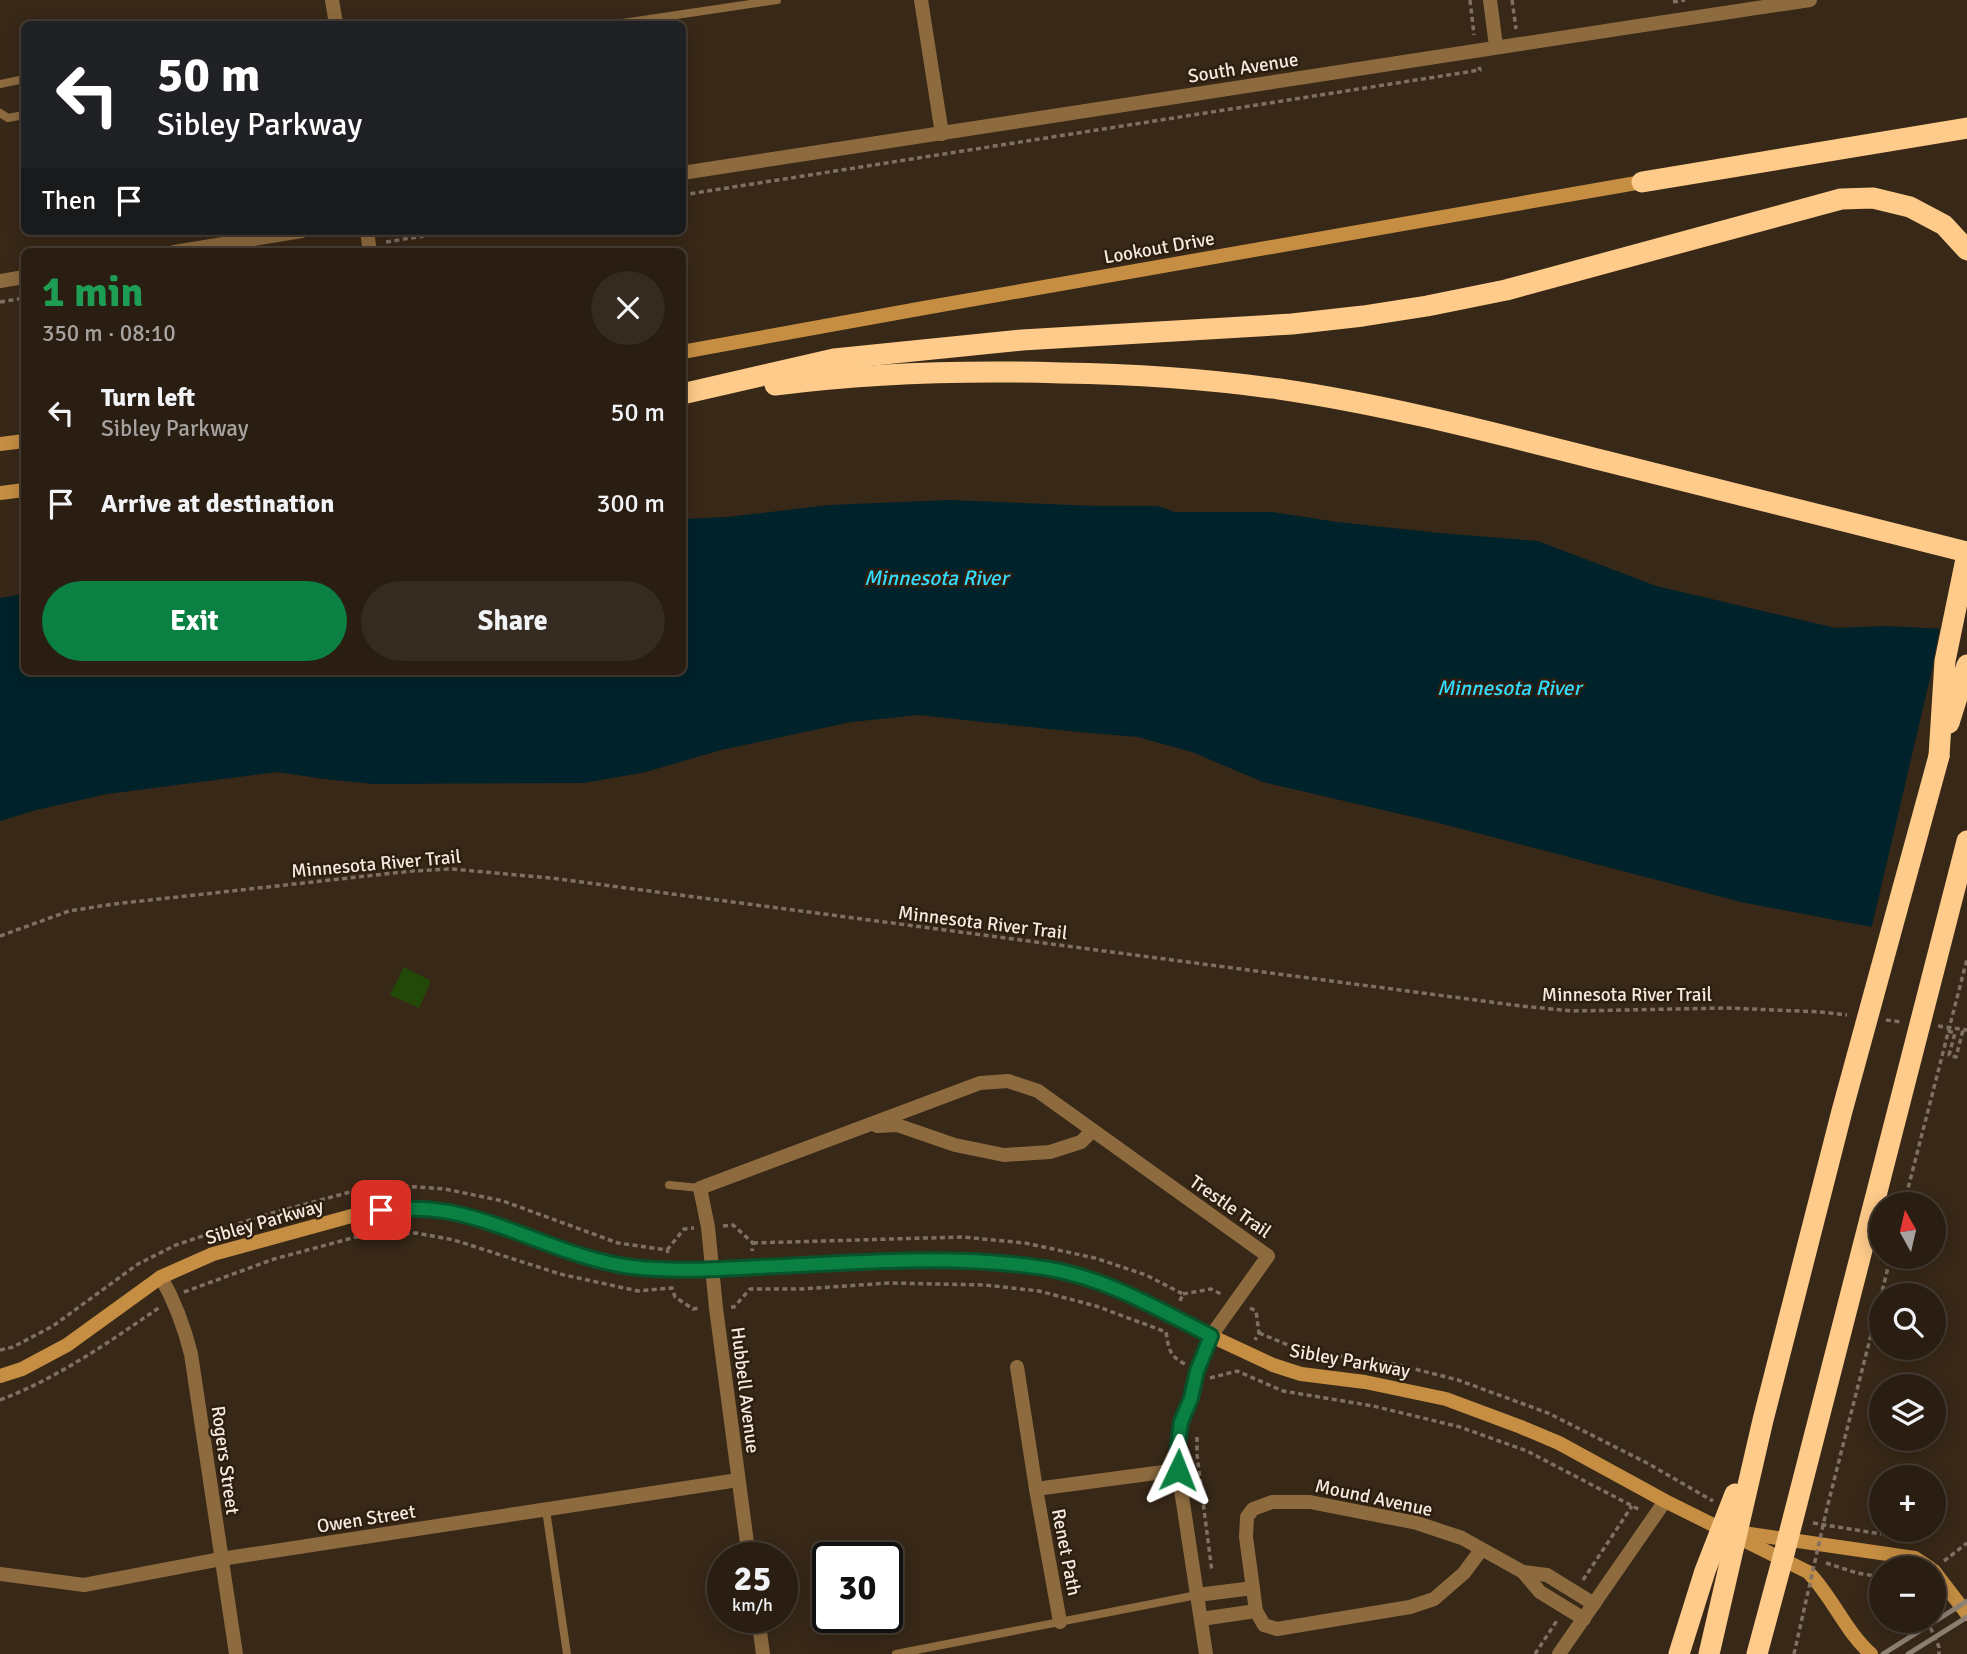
<!DOCTYPE html>
<meta charset="utf-8">
<style>
:root{--surface:#2a1e12;--page:#362b20;--text:#f1f3f6;--muted:#a5a29f;--line:#463c32;--accent:#0b8043}
body{margin:0;font-family:Signika,sans-serif;background:var(--page);color:var(--text);height:100vh;display:flex;flex-direction:column;font-size:26px;white-space:nowrap}
*{box-sizing:border-box;margin:0}
p{font-size:23px;color:var(--muted)}
.icon{flex:none;width:38px;height:38px;fill:none;stroke:currentColor;stroke-width:2;stroke-linecap:round;stroke-linejoin:round}
.map{position:relative;flex:1;overflow:hidden}
.details{position:absolute;left:21px;top:248px;width:665px;height:427px;display:flex;flex-direction:column;background:var(--surface);border-radius:10px;box-shadow:0 4px 18px #0003,0 0 0 2px var(--line)}
.details>*{flex:none}
.top-card{position:absolute;left:21px;top:21px;width:665px;height:214px;border-radius:10px;box-shadow:0 4px 18px #0003,0 0 0 2px var(--line);background:#202124;color:#fff;overflow:hidden}
.needle{width:46px;rotate:352deg}
.tools{position:absolute;left:1869px;top:1192px;display:grid;gap:14px}
.tools a{display:grid;place-items:center;width:77px;height:77px;border-radius:50%;background:var(--surface);box-shadow:0 4px 18px #0003,0 0 0 2px var(--line);font-size:35px}
.speed{position:absolute;left:707px;top:1542px;display:flex;gap:14px;font-size:35px;font-weight:700;text-align:center}
.speed>*{display:grid;place-content:center;width:91px;height:91px;border-radius:50%;background:var(--surface);box-shadow:0 4px 18px #0003,0 0 0 2px var(--line);line-height:1}
.speed small{font-size:18px;font-weight:400}
.speed .limit{border:4px solid #111;border-radius:10px;background:#fff;color:#111}
.pin{position:absolute;display:grid;place-items:center;width:60px;height:60px;color:#fff;margin:-30px;border-radius:14px;box-shadow:0 4px 10px #0006}
.me{position:absolute;width:77px;margin:-38px;rotate:2deg;stroke-linejoin:round;filter:drop-shadow(0 0 5px #0008)}
.turn{display:flex;align-items:center;gap:24px;height:147px;padding:0 21px;font-size:32px}
.turn .icon{width:91px;height:91px;stroke-width:2.5}
.turn b{display:block;font-size:49px;line-height:60px}
.then{display:flex;align-items:center;height:66px;padding:0 21px;background:#0003;gap:14px;font-size:26px}
.round{display:grid;place-items:center;flex:none;width:74px;height:74px;border-radius:37px;background:var(--page)}
.summary{display:flex;align-items:center;justify-content:space-between;height:119px;padding:0 21px}
h1{font-size:42px;font-weight:800;line-height:52px;color:#1e9e55}
.action{display:flex;gap:14px;margin-top:auto;padding:14px 21px}
.action a{flex:1;height:80px;border-radius:42px;background:var(--accent);color:#fff;font-size:28px;font-weight:800;line-height:80px;text-align:center}
.action a+a{background:var(--page);color:var(--text)}
ul{padding:0;list-style:none}
li{display:flex;align-items:center;gap:21px;height:91px;padding:0 21px}
li div{flex:1}
li b{display:block;font-size:26px}
li em{font-style:normal}
.map>svg:first-child{display:block}
</style>
<div class="map">
<svg width="1967" height="1654" viewBox="0 0 1967 1654">
<rect width="100%" height="100%" fill="#382818"/>
<polygon fill="#224907" points="404,967 431,981 419,1008 390,995"/>
<polygon fill="#00222a" points="949,500 1096,506 1157,506 1175,512 1272,512 1337,522 1440,533 1538,541 1656,586 1836,628 1885,626 1946,629 1948,956 1872,927 1741,902 1435,822 1263,782 1192,752 1138,737 1068,731 919,715 851,722 721,750 646,772 584,783 374,784 324,779 277,772 107,794 36,810 0,821 0,598 24,594 24,672 682,672 683,519 727,517 829,505"/>
<polygon fill="#382818" points="1940,626 1967,630 1967,963 1947,960 1871,930 1931,674"/>
<g fill="none" stroke-linecap="round" stroke-linejoin="round">
<g stroke="#7f7063" stroke-width="3.5" stroke-dasharray="5 3.5" stroke-linecap="butt">
<polyline points="1470,0 1474,35"/>
<polyline points="1512,0 1516,29"/>
<polyline points="1673,2 1685,0"/>
<polyline points="682,195 1480,70 1479,67"/>
<polyline points="386,242 455,231"/>
<polyline points="321,252 354,247"/>
<polyline points="0,302 24,298"/>
<polyline points="0,936 69,911 114,904 412,871 451,869 551,878 1521,1006 1572,1011 1728,1008 1821,1012 1847,1015"/>
<polyline points="1886,1020 1902,1022"/>
<polyline points="1938,1026 1967,1030"/>
<polyline points="1948,1031 1955,1033 1949,1055 1956,1057 1963,1030"/>
<polyline points="723,1226 733,1225 753,1243 752,1251"/>
<polyline points="753,1243 962,1237 1025,1243 1095,1258 1146,1275 1183,1294 1179,1303"/>
<polyline points="667,1250 684,1229 694,1228"/>
<polyline points="184,1292 274,1259 356,1237 416,1233 454,1240 560,1274 638,1291 672,1288 675,1297 693,1309 699,1308"/>
<polyline points="1183,1294 1211,1289 1221,1294"/>
<path d="M 731,1307 L 734,1307 L 750,1289 L 802,1289 L 889,1283 L 985,1285 L 1039,1291 L 1096,1306 L 1166,1332 C 1169,1349 1169,1356 1185,1364"/>
<polyline points="1250,1308 1256,1311 1259,1333 1255,1340"/>
<polyline points="1259,1333 1288,1345 1338,1356 1395,1364 1458,1380 1548,1413 1647,1463 1713,1501"/>
<polyline points="0,1350 13,1347 53,1326 138,1264 176,1245 265,1215 354,1191 403,1186 445,1189 503,1201 618,1243 667,1250 668,1253"/>
<polyline points="1210,1378 1237,1371 1283,1391 1373,1406 1460,1427 1527,1451 1640,1510"/>
<path d="M 0,1400 C 58,1378 109,1342 160,1307"/>
<polyline points="1197,1437 1197,1455 1212,1572"/>
<polyline points="1813,1523 1881,1534"/>
<polyline points="1944,1561 1967,1543"/>
<polyline points="1826,1563 1857,1573 1881,1577"/>
<polyline points="1583,1580 1632,1506"/>
<polyline points="1927,1620 1939,1647 1939,1654"/>
<polyline points="1535,1654 1558,1619"/>
</g>
<g stroke="#8d6b3f" stroke-width="8">
<polyline points="616,24 777,0"/>
<polyline points="0,84 24,79"/>
<polyline points="0,113 8,118 24,115"/>
<polyline points="669,1185 700,1188"/>
<polyline points="546,1510 567,1654"/>
<polyline points="896,1654 1197,1595"/>
</g>
<g stroke="#8d6b3f" stroke-width="14">
<polyline points="332,0 336,24"/>
<polyline points="921,0 942,134"/>
<polyline points="1490,0 1496,46"/>
<path d="M 682,173 C 1059,117 1434,56 1810,0"/>
<polyline points="367,231 370,252"/>
<polyline points="174,252 302,231"/>
<polyline points="0,281 24,277"/>
<polyline points="877,1126 897,1125 955,1145 1004,1155 1050,1152 1081,1142 1092,1131"/>
<path d="M 161,1277 C 175,1302 184,1326 191,1354 L 236,1654"/>
<polyline points="1017,1367 1036,1489 1060,1622"/>
<polyline points="1036,1489 1178,1470"/>
<polyline points="1481,1550 1464,1573 1434,1599 1410,1607 1277,1629 1264,1625 1256,1611 1246,1537 1247,1517 1253,1509 1272,1502 1310,1502 1417,1523 1462,1538 1523,1572 1540,1592 1584,1619"/>
<polyline points="749,1558 716,1308 708,1227 700,1188 980,1083 1008,1081 1038,1091 1268,1256 1211,1336 1197,1371 1191,1398 1181,1422 1178,1444 1178,1470 1206,1654"/>
<polyline points="1523,1572 1547,1575 1594,1604"/>
<polyline points="0,1574 84,1585 221,1559 738,1480"/>
<polyline points="1197,1595 1253,1588"/>
<polyline points="758,1617 763,1654"/>
<polyline points="1201,1619 1256,1611"/>
<polyline points="1559,1654 1665,1501"/>
</g>
<g stroke="#c58e43" stroke-width="14">
<polyline points="682,352 924,308 1642,182"/>
<polyline points="0,444 24,441"/>
<polyline points="0,493 24,490"/>
<path d="M 0,1376 L 22,1369 L 67,1345 L 161,1277 L 213,1254 L 366,1212 L 395,1209 L 422,1209 L 451,1213 L 478,1220 L 583,1257 L 613,1265 L 648,1269 L 711,1269 L 930,1261 L 971,1261 L 1052,1269 L 1129,1293 L 1211,1336 L 1273,1365 L 1301,1374 L 1365,1382 L 1446,1399 L 1521,1427 L 1559,1443 L 1665,1501 L 1808,1572 C 1832,1596 1845,1631 1871,1654"/>
<polyline points="1736,1532 1915,1558 1930,1568"/>
<polyline points="1934,1571 1967,1614"/>
</g>
<g stroke="#fecb8a" stroke-width="21">
<polyline points="1642,182 1967,128"/>
<path d="M 775,385 C 870,373 965,370 1061,373 C 1134,374 1207,379 1279,389 C 1388,405 1494,433 1601,460 C 1723,490 1845,521 1967,552"/>
<polyline points="682,394 834,359 1022,340 1292,324 1363,316 1427,306 1506,290 1841,199 1873,198 1910,207 1944,225 1967,250"/>
<polyline points="1949,723 1967,665"/>
<polyline points="1939,756 1945,661 1967,554"/>
</g>
<g stroke="#8e8073" stroke-width="5">
<polyline points="1883,1654 1967,1601"/>
<polyline points="1908,1654 1967,1617"/>
</g>
<g stroke="#7f7063" stroke-width="3.5" stroke-dasharray="5 3.5" stroke-linecap="butt">
<polyline points="1904,1204 1967,959"/>
<polyline points="1794,1654 1827,1508 1891,1256"/>
</g>
<g stroke="#fecb8a" stroke-width="21">
<polyline points="1679,1654 1705,1571 1735,1494"/>
<polyline points="1709,1654 1763,1420 1842,1111 1939,756"/>
<polyline points="1757,1654 1785,1550 1967,841"/>
</g>
</g>
<g fill="none" stroke-linecap="round" stroke-linejoin="round">
<defs>
<path id="route" d="M 381,1210 C 403,1208 427,1208 449,1212 C 512,1224 568,1259 632,1267 C 674,1272 717,1269 759,1267 C 855,1263 954,1253 1050,1269 C 1108,1279 1160,1310 1211,1336 L 1197,1371 L 1191,1398 L 1181,1422 L 1178,1444 L 1178,1470"/>
</defs>
<use href="#route" stroke="#07532c" stroke-width="18"/>
<use href="#route" stroke="#0b8043" stroke-width="12"/>
</g>
<g text-anchor="middle" stroke-width="5" stroke-linejoin="round" paint-order="stroke">
<g font-size="19" fill="#f5eae0" stroke="#2e1e0f">
<text transform="translate(1243 67) rotate(-9)" y="7">South Avenue</text>
<text transform="translate(1159 247) rotate(-10)" y="7">Lookout Drive</text>
<text transform="translate(376 863) rotate(-5)" y="7">Minnesota River Trail</text>
<text transform="translate(983 922) rotate(7)" y="7">Minnesota River Trail</text>
<text x="1627" y="1001">Minnesota River Trail</text>
<text transform="translate(1231 1206) rotate(35)" y="7">Trestle Trail</text>
<text transform="translate(264 1221) rotate(-16)" y="7">Sibley Parkway</text>
<text transform="translate(1350 1360) rotate(10)" y="7">Sibley Parkway</text>
<text transform="translate(746 1390) rotate(83)" y="7">Hubbell Avenue</text>
<text transform="translate(226 1460) rotate(82)" y="7">Rogers Street</text>
<text transform="translate(1374 1497) rotate(12)" y="7">Mound Avenue</text>
<text transform="translate(366 1518) rotate(-9)" y="7">Owen Street</text>
<text transform="translate(1067 1552) rotate(79)" y="7">Renet Path</text>
</g>
<g font-size="21" font-style="italic" fill="#33dcfd" stroke="#2e1e0f">
<text x="936" y="585">Minnesota River</text>
<text x="1509" y="695">Minnesota River</text>
</g>
</g>
</svg>
<div class="tools">
<a><svg class="needle" viewBox="-14 -14 28 28"><path d="M0-13l5 13h-10z" fill="#e53935"/><path d="M0 13l5-13h-10z" fill="#a5a29f"/></svg></a>
<a><svg class="icon" aria-label="search" viewBox="0 0 24 24"><circle cx="10" cy="10" r="6"/><path d="M15 15l6 6"/></svg></a>
<a><svg class="icon" aria-label="layers" viewBox="0 0 24 24"><path d="M12 4l9 5-9 5-9-5zM3 14l9 5 9-5"/></svg></a>
<a>+</a>
<a>−</a>
</div>
<div class="speed"><div>25<small>km/h</small></div><div class="limit">30</div></div>
<div class="pin" style="left:381px;top:1210px;background:#d93025"><svg class="icon" aria-label="arrive" viewBox="0 0 24 24"><path d="M6 21V4h12l-3 4 3 4H6"/></svg></div>
<svg class="me" style="left:1178px;top:1470px" viewBox="-20 -20 40 40"><path d="M0-17L14 15 0 8-14 15z" fill="#0b8043" stroke="#fff" stroke-width="4"/></svg>
<div class="top-card">
<div class="turn"><svg class="icon" aria-label="left" viewBox="0 0 24 24"><path d="M17 20v-9H6M10 6l-5 5 5 5"/></svg><div><b>50 m</b>Sibley Parkway</div></div>
<div class="then">Then<svg class="icon" aria-label="arrive" viewBox="0 0 24 24"><path d="M6 21V4h12l-3 4 3 4H6"/></svg></div>
</div>
<section class="details">
<div class="summary"><div><h1>1 min</h1><p>350 m · 08:10</p></div><a class="round"><svg class="icon" aria-label="close" viewBox="0 0 24 24"><path d="M6 6l12 12M18 6L6 18"/></svg></a></div>
<ul>
<li><svg class="icon" aria-label="left" viewBox="0 0 24 24"><path d="M17 20v-9H6M10 6l-5 5 5 5"/></svg><div><b>Turn left</b><p>Sibley Parkway</p></div><em>50 m</em></li>
<li><svg class="icon" aria-label="arrive" viewBox="0 0 24 24"><path d="M6 21V4h12l-3 4 3 4H6"/></svg><div><b>Arrive at destination</b></div><em>300 m</em></li>
</ul>
<div class="action"><a>Exit</a><a>Share</a></div>
</section>
</div>
